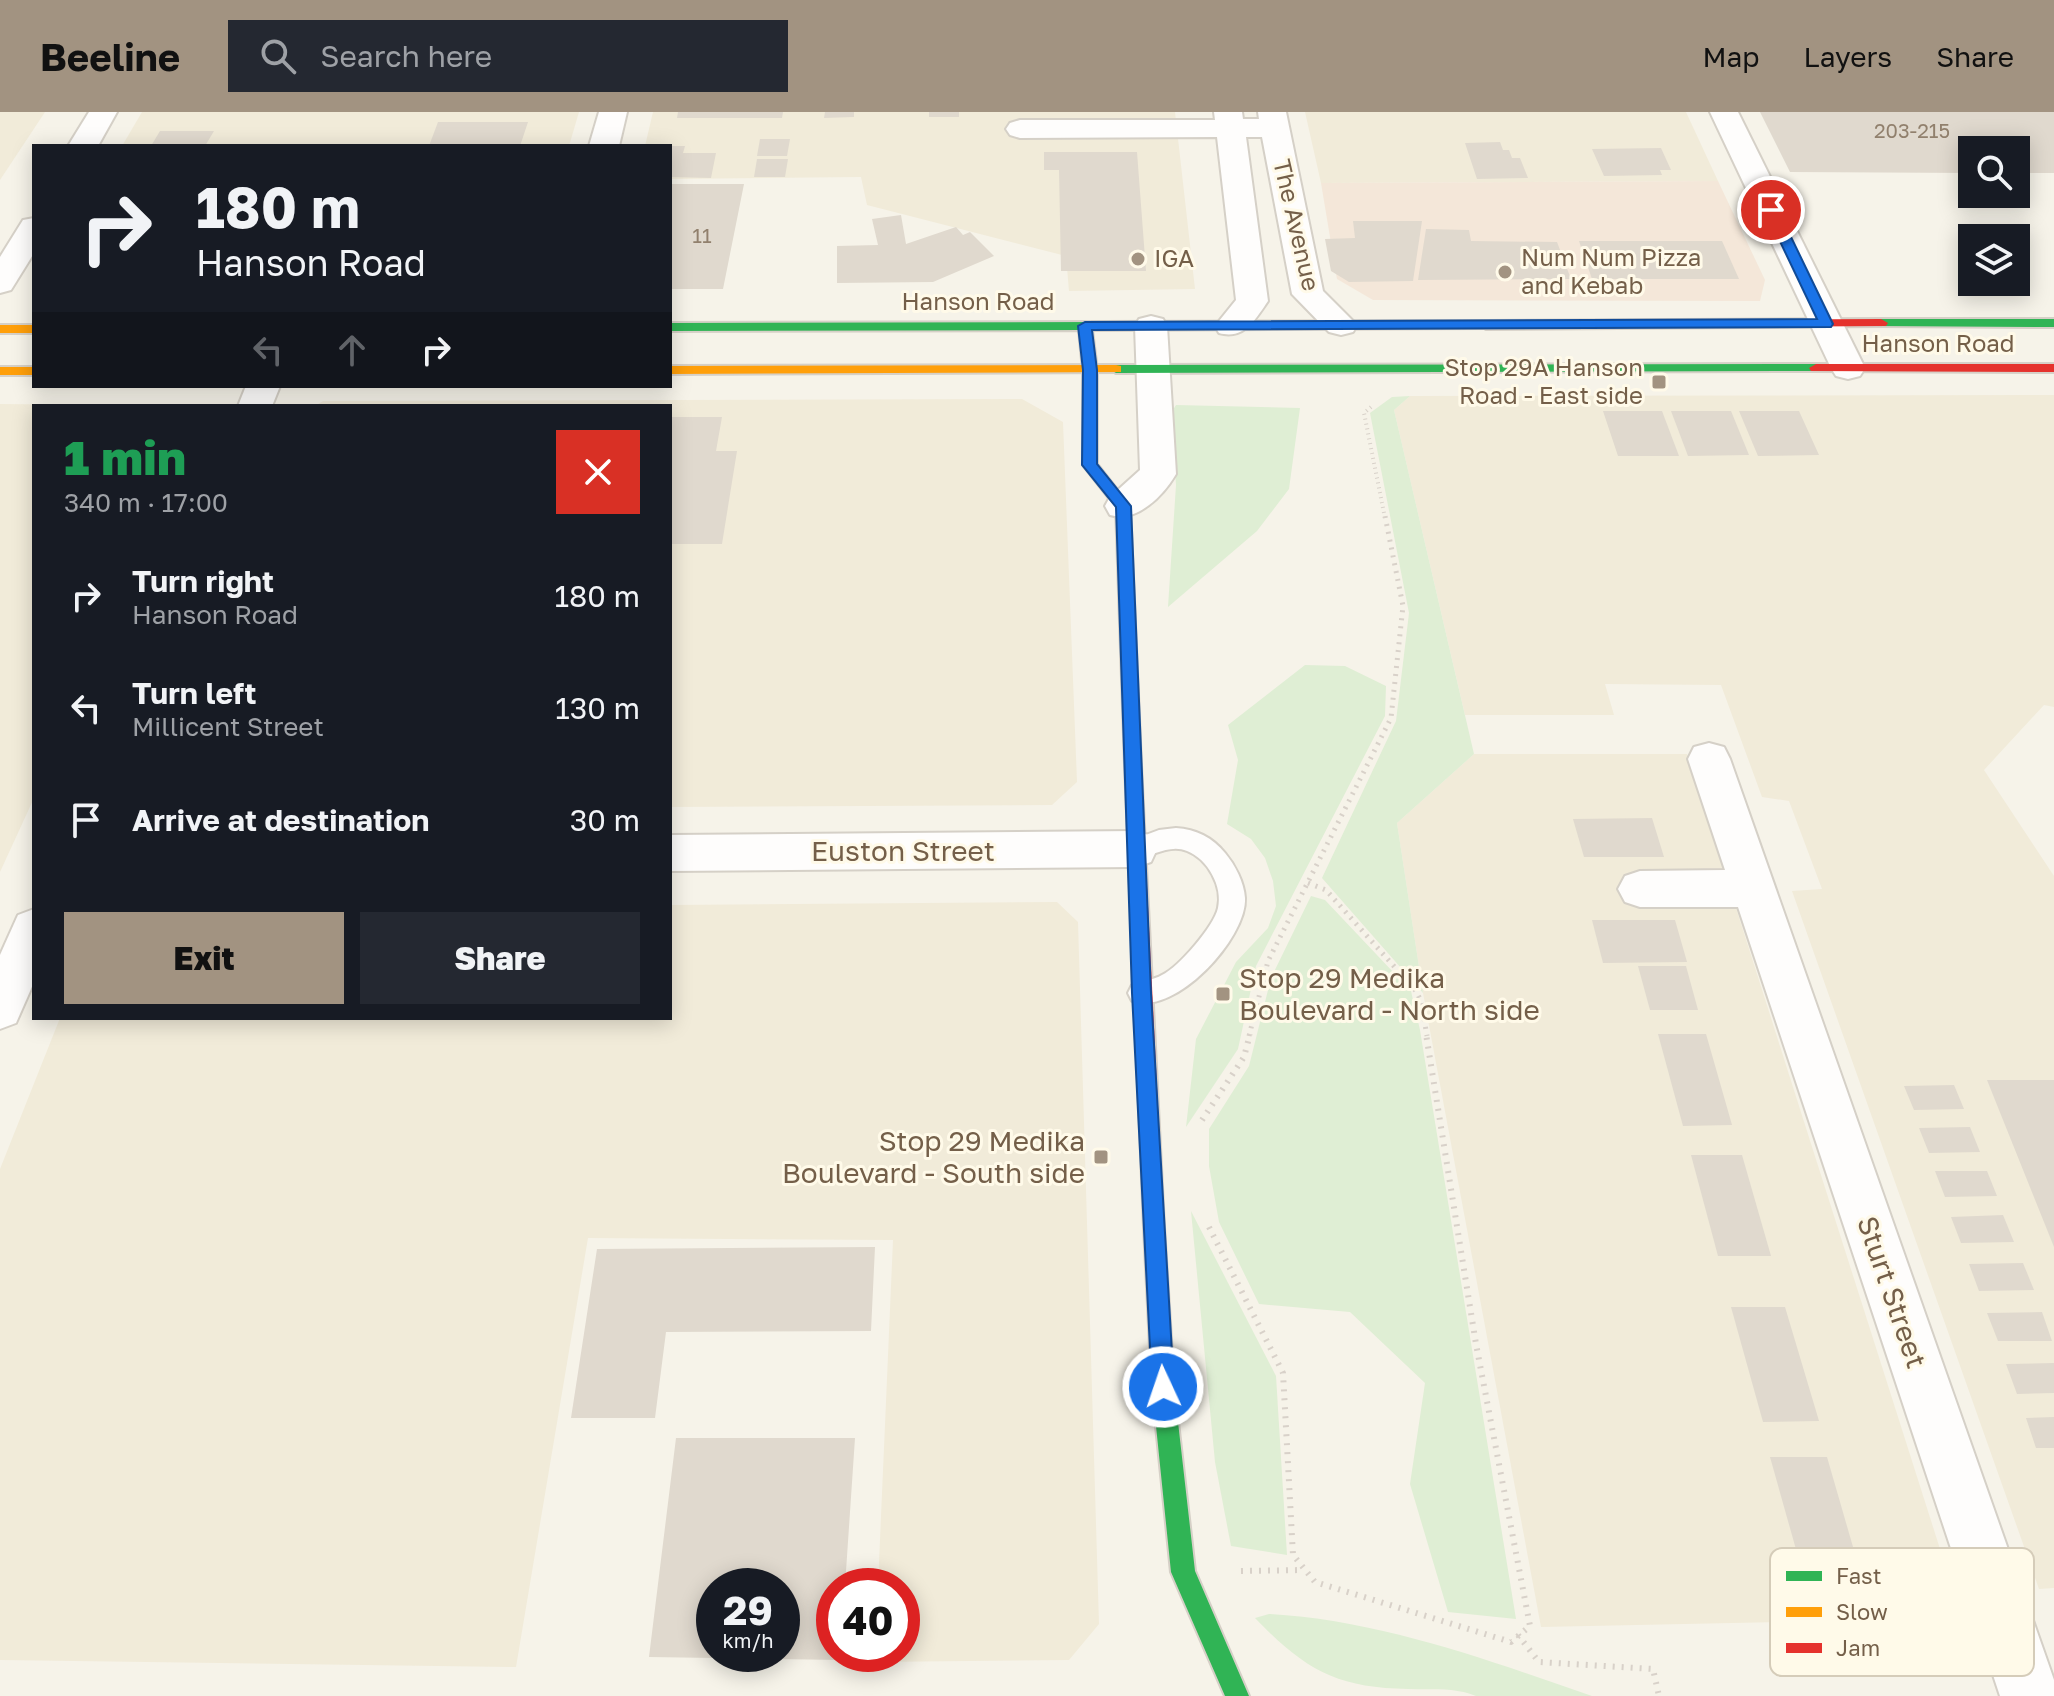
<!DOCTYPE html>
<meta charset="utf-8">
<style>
:root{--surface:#171b24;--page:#242831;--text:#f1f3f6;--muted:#9ea1a6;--accent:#a29381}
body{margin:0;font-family:"Golos Text",sans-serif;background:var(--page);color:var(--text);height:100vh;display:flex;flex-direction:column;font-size:30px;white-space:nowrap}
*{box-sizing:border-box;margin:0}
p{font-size:26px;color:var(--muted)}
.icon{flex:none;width:44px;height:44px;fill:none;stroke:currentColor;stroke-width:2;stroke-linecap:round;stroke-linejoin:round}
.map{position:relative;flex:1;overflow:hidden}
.side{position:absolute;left:32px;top:292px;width:640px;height:616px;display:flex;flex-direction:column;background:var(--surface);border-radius:0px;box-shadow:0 4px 20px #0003}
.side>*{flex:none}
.hud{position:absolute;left:32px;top:32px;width:640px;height:244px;border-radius:0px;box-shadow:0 4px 20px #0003;background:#171b24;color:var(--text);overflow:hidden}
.buttons{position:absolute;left:1958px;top:24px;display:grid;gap:16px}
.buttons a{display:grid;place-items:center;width:72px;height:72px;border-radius:0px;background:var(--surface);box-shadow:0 4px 20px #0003;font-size:40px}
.speed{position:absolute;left:696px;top:1456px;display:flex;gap:16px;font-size:40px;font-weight:700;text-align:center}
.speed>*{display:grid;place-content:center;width:104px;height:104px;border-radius:50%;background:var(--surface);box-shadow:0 4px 20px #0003;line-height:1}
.speed small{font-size:20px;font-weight:400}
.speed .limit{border:12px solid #d22;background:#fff;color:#111}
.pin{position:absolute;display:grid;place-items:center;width:68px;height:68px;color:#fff;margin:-34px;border:4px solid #fff;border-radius:50%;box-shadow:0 2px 8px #0007}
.me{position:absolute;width:88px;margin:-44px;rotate:357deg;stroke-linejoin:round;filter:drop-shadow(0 0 6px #0008)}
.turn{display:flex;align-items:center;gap:28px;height:168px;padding:0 32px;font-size:36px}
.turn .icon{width:104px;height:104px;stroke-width:2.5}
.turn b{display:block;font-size:56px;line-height:68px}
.lanes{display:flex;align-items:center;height:76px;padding:0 32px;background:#0003;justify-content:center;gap:40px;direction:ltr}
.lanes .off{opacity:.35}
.round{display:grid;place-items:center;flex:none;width:84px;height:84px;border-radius:0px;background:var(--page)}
.headline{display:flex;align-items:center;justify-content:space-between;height:136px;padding:0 32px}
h1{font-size:48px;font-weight:800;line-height:60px;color:#1e9e55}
.action{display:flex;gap:16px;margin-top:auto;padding:16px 32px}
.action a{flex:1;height:92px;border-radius:0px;background:var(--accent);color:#111;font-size:32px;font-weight:800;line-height:92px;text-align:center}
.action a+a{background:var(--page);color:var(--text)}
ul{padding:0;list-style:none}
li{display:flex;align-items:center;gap:24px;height:112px;padding:0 32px}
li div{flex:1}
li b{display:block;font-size:30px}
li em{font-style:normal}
header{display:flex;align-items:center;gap:48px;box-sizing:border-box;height:112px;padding:0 40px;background:var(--accent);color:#111}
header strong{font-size:38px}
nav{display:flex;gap:44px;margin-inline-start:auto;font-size:28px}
.search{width:560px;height:72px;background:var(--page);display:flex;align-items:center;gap:20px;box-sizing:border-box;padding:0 28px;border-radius:0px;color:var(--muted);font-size:30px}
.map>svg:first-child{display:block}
</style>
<header>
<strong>Beeline</strong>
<div class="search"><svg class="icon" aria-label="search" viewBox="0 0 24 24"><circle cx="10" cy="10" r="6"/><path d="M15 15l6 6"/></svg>Search here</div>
<nav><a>Map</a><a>Layers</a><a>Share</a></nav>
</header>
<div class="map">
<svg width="2054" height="1584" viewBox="0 0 2054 1584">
<rect width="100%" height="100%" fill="#f6f3e9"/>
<g fill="#f1ebd9">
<polygon points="0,0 45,0 0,68"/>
<polygon points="142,0 579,0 569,34 122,34"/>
<polygon points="653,0 1175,0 1195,177 1069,179 1066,144 867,93 861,65 670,67 670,34 645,34"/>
<polygon points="1305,0 1686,0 1718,69 1321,71"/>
<polygon points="2054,283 2054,595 2044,593 1984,658 2054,764 2054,1476 2039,1477 1792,779 1822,777 1789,689 1762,685 1721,573 1605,572 1614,603 1465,603 1394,298 1410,284"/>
<polygon points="1022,287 1063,310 1077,670 1052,693 670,695 670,294 315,294 323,289"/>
<polygon points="0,292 199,294 34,294 34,686 0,760"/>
<polygon points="1474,642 1687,642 1962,1506 1541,1515 1423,881 1397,711"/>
<polygon points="1057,790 1078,810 1099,1512 1069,1548 875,1550 875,1542 902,1542 902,1474 878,1474 893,1128 588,1126 516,1555 0,1548 0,1057 60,906 670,906 670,793"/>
</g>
<polygon fill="#f4e7d9" points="1718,69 1765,168 1760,189 1373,188 1337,167 1321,71"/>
<g fill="#dfeed4">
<polygon points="1410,284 1394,298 1474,642 1397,711 1423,881 1322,766 1396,609 1409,501 1370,301 1392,285"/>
<polygon points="1176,293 1300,296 1289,377 1257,419 1168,495 1176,373 1171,301"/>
<polygon points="1305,553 1345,554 1386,574 1385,604 1256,854 1238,937 1186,1015 1196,927 1236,850 1268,816 1276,794 1273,769 1265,746 1251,727 1227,712 1238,648 1228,613"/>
<polygon points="1311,784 1325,788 1411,879 1420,918 1516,1507 1448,1500 1410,1372 1425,1271 1350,1200 1259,1192 1219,1110 1209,1054 1209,1017 1249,954 1271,866"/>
<polygon points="1191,1099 1276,1264 1287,1443 1231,1434 1215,1350"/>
<path d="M 1269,1502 C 1379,1508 1488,1548 1592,1584 L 1476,1584 C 1454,1575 1432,1578 1408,1577 C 1336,1576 1304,1557 1255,1506 Z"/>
</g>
<g fill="#e0d9ce" fill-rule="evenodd">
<polygon points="678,0 783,0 782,6 677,6"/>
<polygon points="825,0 854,0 854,5 824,6"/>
<rect x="929" y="0" width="30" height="5"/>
<polygon points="1760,0 2054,0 2054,61 2016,61 2016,38 1972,38 1972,61 1790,60"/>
<polygon points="438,10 528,10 520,34 429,34"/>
<polygon points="160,19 214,19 205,34 151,34"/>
<polygon points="760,27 790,27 787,44 757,44"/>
<polygon points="1500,30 1503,38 1509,38 1512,46 1520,46 1528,66 1477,67 1465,31"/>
<polygon points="670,34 685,34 683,41 716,41 711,66 670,65"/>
<polygon points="1661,36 1671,58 1660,58 1662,63 1604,64 1592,37"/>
<polygon points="1044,40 1137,40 1146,159 1061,159 1059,58 1044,58"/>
<polygon points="757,47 788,47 785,65 754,65"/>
<polygon points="670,72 744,72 723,177 670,177"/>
<polygon points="901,103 906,132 956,115 963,123 970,120 994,144 933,170 837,171 837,134 878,133 872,107"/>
<polygon points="1353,109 1422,109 1413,169 1349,170 1331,159 1325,127 1355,126"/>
<polygon points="1426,117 1469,118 1471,129 1557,130 1571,167 1418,168"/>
<polygon points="1579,129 1722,129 1739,167 1592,167"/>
<polygon points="1603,299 1662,299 1679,344 1618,344"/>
<polygon points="1671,299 1731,299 1749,343 1688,344"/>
<polygon points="1739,299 1799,299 1819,343 1758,344"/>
<polygon points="670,305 722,305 716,339 737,339 722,432 670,432"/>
<polygon points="1652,706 1664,745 1584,745 1573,707"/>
<polygon points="1592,808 1675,808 1687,850 1603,851"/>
<polygon points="1638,854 1686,854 1698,898 1650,898"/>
<polygon points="1658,922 1706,922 1732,1013 1683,1014"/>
<polygon points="1987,968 2054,968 2054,1135"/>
<polygon points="1954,973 1964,997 1914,998 1904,974"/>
<polygon points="1970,1015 1980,1040 1929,1041 1919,1016"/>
<polygon points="1691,1043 1742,1043 1771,1144 1718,1144"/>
<polygon points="1935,1059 1987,1059 1997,1084 1945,1085"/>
<polygon points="2003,1103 2014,1130 1961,1131 1951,1105"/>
<polygon points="875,1135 871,1219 666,1220 655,1306 571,1306 597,1137"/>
<polygon points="2023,1151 2034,1178 1979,1179 1969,1152"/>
<polygon points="1731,1195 1785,1195 1819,1309 1763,1310"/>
<polygon points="2042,1200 2052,1229 1998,1229 1987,1201"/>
<polygon points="2054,1251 2054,1281 2017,1282 2006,1252"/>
<polygon points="2054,1305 2054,1336 2036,1336 2026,1306"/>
<path d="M 676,1326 L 855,1326 L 845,1474 L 834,1474 L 834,1542 L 841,1542 L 840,1548 L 649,1545 ZM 714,1474 L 782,1474 L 782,1542 L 714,1542 Z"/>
<polygon points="1770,1345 1827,1345 1864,1473 1806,1473"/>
</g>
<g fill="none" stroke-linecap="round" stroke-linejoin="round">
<defs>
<path id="lane" d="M 1176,716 C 1196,717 1213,726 1225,741 C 1235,753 1244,770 1245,786 C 1247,826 1175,905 1132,889 L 1128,881 L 1132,873 C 1142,869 1154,868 1162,863 C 1179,855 1214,814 1218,796 C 1223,775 1208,747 1187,739 C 1166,730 1147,751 1127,744 L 1123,737 L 1127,730 L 1159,718 Z"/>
<g id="street">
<polygon points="89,0 117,0 98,34 68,34"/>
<polygon points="599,0 627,0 619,34 589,34"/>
<path d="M 1214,0 L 1242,0 L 1243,7 L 1259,7 L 1258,0 L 1286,0 L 1323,179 L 1357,213 L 1353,220 L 1341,223 L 1329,220 L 1292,182 L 1262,25 L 1246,25 L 1268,189 C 1255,208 1244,228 1219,221 L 1215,214 L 1236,188 L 1217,25 L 1020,26 L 1010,23 L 1006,17 L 1010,11 L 1020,8 L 1215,8 Z"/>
<polygon points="1710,0 1738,0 1865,256 1860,264 1848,267 1836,264 1831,256"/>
<polygon points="34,106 34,141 11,178 0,181 0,145 23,108"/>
<path d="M 1151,204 L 1163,207 L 1167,214 L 1176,362 C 1163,384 1137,411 1110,403 L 1105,394 L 1110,385 L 1140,358 L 1135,214 L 1139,207 Z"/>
<polygon points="246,274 280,274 272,294 238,294"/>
<polygon points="1709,631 1724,635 1730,647 2054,1568 2054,1584 2000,1584 1738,795 1640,795 1625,790 1618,777 1625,764 1640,759 1725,758 1688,647 1694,635"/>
<polygon points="1136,719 1151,724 1157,737 1151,750 1136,755 670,759 670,723"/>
<polygon points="34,797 34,870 16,911 0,917 0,843 18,803"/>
</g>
<g id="fast">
<polygon points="1881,207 2054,207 2054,215 1876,214 1874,211"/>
<polygon points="1486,209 1493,213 1491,216 1092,218 1097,258 1097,352 1130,394 1141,653 1133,660 1125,653 1116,395 1083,353 1083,258 1079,218 670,219 670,211"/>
<polygon points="1816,252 1823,256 1821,259 1116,261 1109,257 1116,253"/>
<polygon points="1154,1105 1161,1108 1164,1115 1174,1275 1195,1459 1249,1584 1225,1584 1171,1460 1152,1275 1144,1115 1147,1108"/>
</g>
<g id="slow">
<rect x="0" y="213" width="34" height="8"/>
<polygon points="1116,253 1121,254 1121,260 670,262 670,254"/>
<rect x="0" y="255" width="34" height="8"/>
</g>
<g id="jam">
<polygon points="1881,207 1888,211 1886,214 1486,217 1479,213 1486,209"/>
<polygon points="1816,252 2054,252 2054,260 1811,259 1809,256"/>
<polygon points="1133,646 1141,653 1164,1115 1161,1122 1154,1125 1147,1122 1144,1115 1125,653"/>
</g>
</defs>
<use href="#lane" stroke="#d5d0c7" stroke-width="4"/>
<use href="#street" stroke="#d5d0c7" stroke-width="4"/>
<use href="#fast" stroke="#d6d0c7" stroke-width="4"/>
<use href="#slow" stroke="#d6d0c7" stroke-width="4"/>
<use href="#jam" stroke="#d6d0c7" stroke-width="4"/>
<polyline stroke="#d8d1c9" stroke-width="4" stroke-dasharray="1 4" stroke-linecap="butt" points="1371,295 1364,301 1385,406"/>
<g stroke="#d8d1c9" stroke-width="5" stroke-dasharray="2 6" stroke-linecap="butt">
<polyline points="1308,771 1326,778 1416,879 1421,889 1427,924"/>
<polyline points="1249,924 1268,849 1391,606 1403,494 1385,404"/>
</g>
<g stroke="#d8d1c9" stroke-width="6" stroke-dasharray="2 7" stroke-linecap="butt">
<polyline points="1202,1008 1244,945 1250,922"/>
<polyline points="1209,1115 1283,1261 1293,1443 1315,1470 1511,1530 1530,1514 1476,1232 1426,922"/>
<polyline points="1241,1459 1303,1458"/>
<polyline points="1518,1523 1539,1550 1653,1557 1659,1584"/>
</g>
<use href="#lane" fill="#fefdfc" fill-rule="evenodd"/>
<use href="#street" fill="#fefdfc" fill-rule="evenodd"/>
<use href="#fast" fill="#30b455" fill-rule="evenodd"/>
<use href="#slow" fill="#ff9f0a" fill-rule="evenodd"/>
<use href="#jam" fill="#e5322d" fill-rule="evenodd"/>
</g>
<polygon fill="#1a73e8" stroke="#114b97" stroke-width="2" points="1771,94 1778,98 1833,212 1831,215 1092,218 1097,258 1097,352 1131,394 1151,881 1174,1275 1170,1282 1163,1286 1155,1282 1152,1275 1132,881 1116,395 1082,353 1083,258 1078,214 1085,210 1817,207 1765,98"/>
<g fill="#a29381" stroke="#fffae9" stroke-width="3">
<circle cx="1138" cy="147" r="8"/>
<circle cx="1505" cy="160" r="8"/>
<rect x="1651" y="262" width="16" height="16" rx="4"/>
<rect x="1215" y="874" width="16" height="16" rx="4"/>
<rect x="1093" y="1037" width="16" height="16" rx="4"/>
</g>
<g text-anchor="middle" stroke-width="6" stroke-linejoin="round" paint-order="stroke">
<g font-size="20" fill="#91806d">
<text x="1912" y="26">203-215</text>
<text x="702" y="131">11</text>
</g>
<g font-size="24" fill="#745f49" stroke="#fffae9">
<text transform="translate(1296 113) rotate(77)" y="8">The Avenue</text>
<text x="978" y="198">Hanson Road</text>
<text x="1938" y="240">Hanson Road</text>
</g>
<g font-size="24" fill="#745f49" stroke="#fffae9" text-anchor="start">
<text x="1521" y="154">Num Num Pizza<tspan x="1521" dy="28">and Kebab</tspan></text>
<text x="1154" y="155">IGA</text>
<text x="1643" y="264" text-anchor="end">Stop 29A Hanson<tspan x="1643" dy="28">Road - East side</tspan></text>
</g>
<g font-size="28" fill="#745f49" stroke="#fffae9">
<text x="903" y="749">Euston Street</text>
<text transform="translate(1892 1180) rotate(71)" y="10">Sturt Street</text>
</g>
<g font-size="28" fill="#745f49" stroke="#fffae9" text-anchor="start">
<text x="1239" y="876">Stop 29 Medika<tspan x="1239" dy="32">Boulevard - North side</tspan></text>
<text x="1085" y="1039" text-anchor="end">Stop 29 Medika<tspan x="1085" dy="32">Boulevard - South side</tspan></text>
</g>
</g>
<rect x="1770" y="1436" width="264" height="128" rx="12" fill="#fffae9" stroke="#d5ccb9" stroke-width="2"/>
<rect x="1786" y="1459" width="36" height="10" fill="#30b455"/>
<rect x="1786" y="1495" width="36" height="10" fill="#ff9f0a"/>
<rect x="1786" y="1531" width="36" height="10" fill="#e5322d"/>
<g font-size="22" fill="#745f49">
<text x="1836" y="1472">Fast</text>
<text x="1836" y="1508">Slow</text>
<text x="1836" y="1544">Jam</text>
</g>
</svg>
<div class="buttons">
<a><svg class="icon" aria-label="search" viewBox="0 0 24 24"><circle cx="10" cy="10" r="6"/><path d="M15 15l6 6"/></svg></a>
<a><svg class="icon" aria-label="layers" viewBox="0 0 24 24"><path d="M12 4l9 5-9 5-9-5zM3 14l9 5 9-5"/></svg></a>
</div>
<div class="speed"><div>29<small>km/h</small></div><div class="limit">40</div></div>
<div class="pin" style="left:1771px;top:98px;background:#d93025"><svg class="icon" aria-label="arrive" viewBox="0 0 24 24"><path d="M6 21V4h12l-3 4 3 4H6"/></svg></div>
<svg class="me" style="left:1163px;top:1275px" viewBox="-20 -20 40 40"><circle r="17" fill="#1a73e8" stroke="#fff" stroke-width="3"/><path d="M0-11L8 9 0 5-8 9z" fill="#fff"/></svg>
<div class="hud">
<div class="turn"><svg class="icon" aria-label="right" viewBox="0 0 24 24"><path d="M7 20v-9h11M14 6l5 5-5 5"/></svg><div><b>180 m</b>Hanson Road</div></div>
<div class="lanes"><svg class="icon off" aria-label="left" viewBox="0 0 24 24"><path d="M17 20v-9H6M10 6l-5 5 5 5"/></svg><svg class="icon off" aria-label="ahead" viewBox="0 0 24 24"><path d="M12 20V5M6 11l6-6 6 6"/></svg><svg class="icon" aria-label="right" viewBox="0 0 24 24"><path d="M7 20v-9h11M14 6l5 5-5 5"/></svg></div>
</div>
<section class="side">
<div class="headline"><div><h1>1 min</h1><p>340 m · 17:00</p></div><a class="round" style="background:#d93025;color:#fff"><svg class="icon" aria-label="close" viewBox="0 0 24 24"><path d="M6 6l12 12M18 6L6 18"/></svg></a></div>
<ul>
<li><svg class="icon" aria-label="right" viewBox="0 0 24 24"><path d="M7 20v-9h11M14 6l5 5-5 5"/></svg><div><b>Turn right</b><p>Hanson Road</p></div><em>180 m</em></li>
<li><svg class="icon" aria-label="left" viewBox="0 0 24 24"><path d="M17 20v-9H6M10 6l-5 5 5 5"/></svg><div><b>Turn left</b><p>Millicent Street</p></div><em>130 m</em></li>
<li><svg class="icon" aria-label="arrive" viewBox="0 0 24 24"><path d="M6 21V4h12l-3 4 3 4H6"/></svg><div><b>Arrive at destination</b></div><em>30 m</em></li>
</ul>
<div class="action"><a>Exit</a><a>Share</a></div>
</section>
</div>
